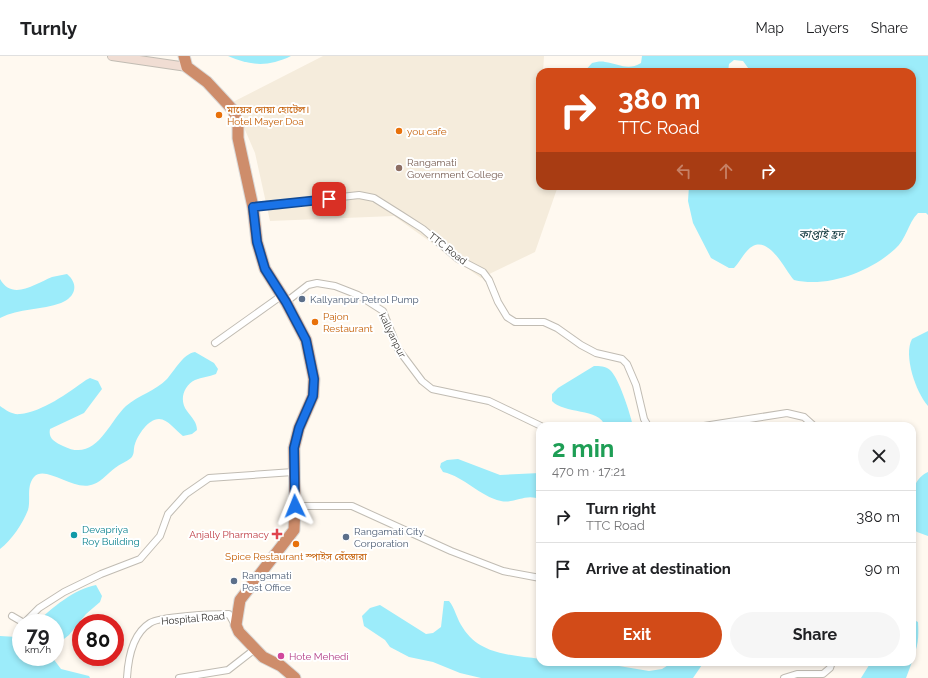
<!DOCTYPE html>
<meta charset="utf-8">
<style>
:root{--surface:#fff;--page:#f6f6f6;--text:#202124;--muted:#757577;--line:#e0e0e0;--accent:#d24b18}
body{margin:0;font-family:Raleway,"Noto Sans Bengali",sans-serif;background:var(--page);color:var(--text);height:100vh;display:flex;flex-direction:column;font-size:15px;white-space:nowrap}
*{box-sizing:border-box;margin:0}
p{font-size:13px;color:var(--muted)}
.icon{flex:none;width:22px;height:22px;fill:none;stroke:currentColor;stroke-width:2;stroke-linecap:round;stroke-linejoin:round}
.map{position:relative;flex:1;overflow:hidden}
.details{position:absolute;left:536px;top:366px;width:380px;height:244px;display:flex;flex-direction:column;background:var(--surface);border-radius:12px;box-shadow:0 2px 6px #0003}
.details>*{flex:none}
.hud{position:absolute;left:536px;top:12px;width:380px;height:122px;border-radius:12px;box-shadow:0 2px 6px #0003;background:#d24b18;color:#fff;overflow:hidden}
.speed{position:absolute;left:12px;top:558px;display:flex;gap:8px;font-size:20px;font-weight:700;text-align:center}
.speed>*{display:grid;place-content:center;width:52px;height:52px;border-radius:50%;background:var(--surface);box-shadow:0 2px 6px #0003;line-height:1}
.speed small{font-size:10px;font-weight:400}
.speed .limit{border:6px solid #d22;background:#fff;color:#111}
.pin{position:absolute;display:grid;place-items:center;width:34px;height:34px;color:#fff;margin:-17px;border-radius:8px;box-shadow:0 2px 6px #0006}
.me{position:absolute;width:44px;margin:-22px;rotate:358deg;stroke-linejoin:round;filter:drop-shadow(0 0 3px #0008)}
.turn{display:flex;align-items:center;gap:14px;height:84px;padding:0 16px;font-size:18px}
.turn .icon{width:52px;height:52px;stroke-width:2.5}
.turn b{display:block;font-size:28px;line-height:34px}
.lanes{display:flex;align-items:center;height:38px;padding:0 16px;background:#0003;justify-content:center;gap:20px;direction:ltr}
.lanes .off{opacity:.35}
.round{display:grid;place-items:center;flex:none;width:42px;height:42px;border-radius:21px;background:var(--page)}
.headline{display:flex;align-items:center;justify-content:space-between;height:68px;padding:0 16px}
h1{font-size:24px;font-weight:700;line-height:30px;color:#1e9e55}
.action{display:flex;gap:8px;margin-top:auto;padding:8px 16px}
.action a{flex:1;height:46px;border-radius:24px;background:var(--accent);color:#fff;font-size:16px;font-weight:700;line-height:46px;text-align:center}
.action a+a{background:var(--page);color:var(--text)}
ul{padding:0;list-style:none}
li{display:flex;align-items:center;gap:12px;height:52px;padding:0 16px;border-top:1px solid var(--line)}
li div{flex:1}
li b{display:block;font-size:15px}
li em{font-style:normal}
header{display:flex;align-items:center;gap:24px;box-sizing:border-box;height:56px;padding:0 20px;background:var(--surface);border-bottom:1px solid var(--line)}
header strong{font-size:19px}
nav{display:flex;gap:22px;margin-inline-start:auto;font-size:14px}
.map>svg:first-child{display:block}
</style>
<header>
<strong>Turnly</strong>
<nav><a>Map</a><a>Layers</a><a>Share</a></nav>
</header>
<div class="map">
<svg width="928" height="622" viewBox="0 0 928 622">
<rect width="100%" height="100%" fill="#fff9f0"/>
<polygon fill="#f5ecdc" points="323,0 544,0 543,16 540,16 540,130 558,130 535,196 481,222 394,160 270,165 255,97 233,46"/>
<g fill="#9cecfa">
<path d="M 228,0 L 291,0 C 268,11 251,10 228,0 Z"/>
<path d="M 642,0 L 928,0 L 928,159 L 926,157 L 918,157 C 908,167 906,184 895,193 C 870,216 827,232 794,224 C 786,216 771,181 753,190 C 745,194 740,206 734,212 L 729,212 L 711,202 L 693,167 L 688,145 L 689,130 L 912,130 L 912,16 L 751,16 L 743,5 L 734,4 L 729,8 L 728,16 L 584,16 L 592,7 C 596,6 601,5 605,6 C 619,8 628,15 641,7 Z"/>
<path d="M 67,218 C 79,228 76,241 61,247 C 42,254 19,252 0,262 L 0,223 C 12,245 35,228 52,221 C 57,220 62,219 67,218 Z"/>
<path d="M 928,275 L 928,350 C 916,337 903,299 912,283 Z"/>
<path d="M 195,296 L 214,307 L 218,313 L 216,318 C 209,321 202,321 195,324 C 183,330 179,345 187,355 C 192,362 197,366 197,374 L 192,378 L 183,380 C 176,375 168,363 159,363 C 148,363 138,379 135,388 C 133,393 135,398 131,402 C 126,406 120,408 115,412 C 108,417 102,425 94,428 C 74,437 46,408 34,421 C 26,430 31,444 28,454 C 23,467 11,485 0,493 L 0,350 C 6,354 12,359 20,358 C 42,356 68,337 86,324 L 90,322 L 98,325 L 102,333 L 84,357 L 50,373 C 48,383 55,386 63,390 C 96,407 108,367 126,350 C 139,339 155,335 167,323 C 175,314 183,298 195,296 Z"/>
<path d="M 594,310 C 599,310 606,310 610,314 C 619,322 630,357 633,370 L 605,370 C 600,352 563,358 552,345 L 552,338 L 558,332 Z"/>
<path d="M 458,403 L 500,419 L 540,417 L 540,444 C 528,436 514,448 501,445 C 479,440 465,421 443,416 L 440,411 L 441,407 L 447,404 Z"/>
<path d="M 928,416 L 928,480 L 917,476 L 912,471 C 912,452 907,426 928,416 Z"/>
<path d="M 96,529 L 102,540 L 100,546 L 86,558 L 69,579 L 55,590 L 55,567 L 36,567 C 52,552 74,533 96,529 Z"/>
<path d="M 444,545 L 449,545 C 455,552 457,564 463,572 C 480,599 512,599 540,603 L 540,606 L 559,607 L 613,606 L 619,610 L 649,615 L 662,613 L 673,606 L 704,606 L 693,622 L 481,622 L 460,617 L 433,606 L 409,601 L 390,591 L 385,584 L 364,570 L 362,560 L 370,552 L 380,549 L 426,578 L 433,577 L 441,571 Z"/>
<path d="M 912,563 L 918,566 C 919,581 918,591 912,605 Z"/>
<polygon points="21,578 21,601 52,601 61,613 89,620 90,622 0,622 0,580 17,581"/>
<polygon points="871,606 912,606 906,622 861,622"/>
</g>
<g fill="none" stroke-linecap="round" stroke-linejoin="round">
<defs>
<g id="street">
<polyline points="253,151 359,139 374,142 401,159 423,173 458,203 483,216 489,224 498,246 507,261 515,266 544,266 557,272 581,289 596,297 622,303 627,308 636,329 644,363 648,370"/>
<polyline points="286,246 308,229 317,227 335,230 358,239 383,255 398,293 422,325 432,333 489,345 541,370"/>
<polyline points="215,287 281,240"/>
<polyline points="704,370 787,357 804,361 814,370"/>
<polyline points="295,450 352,450 451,495 503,515 540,522"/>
<polyline points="12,560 24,567 39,552 64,536 101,518 140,503 160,480 168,458 186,438 209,422 293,416"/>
<path d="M 127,622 C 128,604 132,578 150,567 C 161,560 214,558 229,558 L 235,569"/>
<polyline points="179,622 228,614 255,593"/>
<polyline points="784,622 797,618 823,618 830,612 832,606"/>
</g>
<polyline id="secondary" points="112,0 187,11"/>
<polyline id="highway" points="184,0 187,11 207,26 233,54 238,67 238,82 253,151 257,186 265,213 286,246 306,284 314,323 313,340 299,372 294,392 295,450 294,474 240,544 236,569 239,576 263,601 281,610 295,622"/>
</defs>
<use href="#street" stroke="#c1bcb3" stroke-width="8"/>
<use href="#secondary" stroke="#c1bcb3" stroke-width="10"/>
<use href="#highway" stroke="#dadad9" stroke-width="13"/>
<use href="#street" stroke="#fff" stroke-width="6"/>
<use href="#secondary" stroke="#f0ddd3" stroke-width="8"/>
<use href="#highway" stroke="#ce8d6b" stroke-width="11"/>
</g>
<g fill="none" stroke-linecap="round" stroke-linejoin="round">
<defs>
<polyline id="route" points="295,450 294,392 299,372 313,340 314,323 306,284 286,246 265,213 257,186 253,151 329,143"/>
</defs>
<use href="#route" stroke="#114b97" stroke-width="10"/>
<use href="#route" stroke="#1a73e8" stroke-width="7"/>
</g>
<g fill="#e8710a" stroke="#fff" stroke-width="1.5">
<circle cx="219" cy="59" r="4"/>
<circle cx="399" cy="75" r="4"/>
<circle cx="315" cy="266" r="4"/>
<circle cx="296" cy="488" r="4"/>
</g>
<circle fill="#8d6e63" stroke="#fff" stroke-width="1.5" cx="399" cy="112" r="4"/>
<g fill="#5c6f8a" stroke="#fff" stroke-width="1.5">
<circle cx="302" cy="243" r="4"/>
<circle cx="346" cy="481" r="4"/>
<circle cx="234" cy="525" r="4"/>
</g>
<path fill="#e0444e" stroke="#fff" stroke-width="1.5" d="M275 472h4v4h4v4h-4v4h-4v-4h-4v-4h4z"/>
<circle fill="#0f9aa8" stroke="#fff" stroke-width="1.5" cx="74" cy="479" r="4"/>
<circle fill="#d1479c" stroke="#fff" stroke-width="1.5" cx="281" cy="600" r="4"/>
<g text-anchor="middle" stroke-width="4" stroke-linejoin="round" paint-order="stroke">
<g font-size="10" fill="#c56008" stroke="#fff" text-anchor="start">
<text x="227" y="57">মায়ের দোয়া হোটেল।<tspan x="227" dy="12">Hotel Mayer Doa</tspan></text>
<text x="407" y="79">you cafe</text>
<text x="323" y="264">Pajon<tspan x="323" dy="12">Restaurant</tspan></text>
<text x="296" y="504" text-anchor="middle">Spice Restaurant স্পাইস রেঁস্তোরা</text>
</g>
<g font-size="10" fill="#785e54" stroke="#fff" text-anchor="start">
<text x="407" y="110">Rangamati<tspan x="407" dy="12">Government College</tspan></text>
</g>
<g font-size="10" fill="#312f2c" stroke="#fff">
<text transform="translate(448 192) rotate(38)" y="4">TTC Road</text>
<text transform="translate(393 279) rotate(64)" y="4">kallyanpur</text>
<text transform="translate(193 562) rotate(-5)" y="4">Hospital Road</text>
</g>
<g font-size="10" fill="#4e5e75" stroke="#fff" text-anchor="start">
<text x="310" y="247">Kallyanpur Petrol Pump</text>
<text x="354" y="479">Rangamati City<tspan x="354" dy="12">Corporation</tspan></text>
<text x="242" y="523">Rangamati<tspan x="242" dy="12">Post Office</tspan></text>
</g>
<g font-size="10" fill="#0d838f" stroke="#fff" text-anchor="start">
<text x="82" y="477">Devapriya<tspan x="82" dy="12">Roy Building</tspan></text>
</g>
<g font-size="10" fill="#be3a42" stroke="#fff" text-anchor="end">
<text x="269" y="482">Anjally Pharmacy</text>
</g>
<g font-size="10" fill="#b23c85" stroke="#fff" text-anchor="start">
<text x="289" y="604">Hote Mehedi</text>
</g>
<g font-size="11" font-style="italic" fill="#0c3339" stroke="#fff">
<text x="821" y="182">কাপ্তাই হ্রদ</text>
</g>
</g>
</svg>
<div class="speed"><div>79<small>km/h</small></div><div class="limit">80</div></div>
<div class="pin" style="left:329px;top:143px;background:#d93025"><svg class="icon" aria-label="arrive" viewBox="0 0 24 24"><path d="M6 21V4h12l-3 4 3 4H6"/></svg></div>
<svg class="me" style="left:295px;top:450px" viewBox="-20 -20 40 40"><path d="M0-17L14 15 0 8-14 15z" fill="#1a73e8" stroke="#fff" stroke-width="4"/></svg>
<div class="hud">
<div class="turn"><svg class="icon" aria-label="right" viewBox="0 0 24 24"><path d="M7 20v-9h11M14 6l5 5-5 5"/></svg><div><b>380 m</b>TTC Road</div></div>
<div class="lanes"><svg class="icon off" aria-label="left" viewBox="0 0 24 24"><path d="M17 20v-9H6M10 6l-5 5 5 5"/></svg><svg class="icon off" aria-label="ahead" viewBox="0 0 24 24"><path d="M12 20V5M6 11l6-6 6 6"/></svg><svg class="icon" aria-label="right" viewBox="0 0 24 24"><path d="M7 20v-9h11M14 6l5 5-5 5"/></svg></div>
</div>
<section class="details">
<div class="headline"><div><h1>2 min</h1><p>470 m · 17:21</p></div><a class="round"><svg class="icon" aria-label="close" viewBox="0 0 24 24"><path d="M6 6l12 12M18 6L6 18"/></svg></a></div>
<ul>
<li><svg class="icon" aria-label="right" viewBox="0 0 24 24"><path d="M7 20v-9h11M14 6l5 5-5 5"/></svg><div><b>Turn right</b><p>TTC Road</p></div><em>380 m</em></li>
<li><svg class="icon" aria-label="arrive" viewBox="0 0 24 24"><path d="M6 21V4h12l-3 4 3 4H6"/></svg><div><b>Arrive at destination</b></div><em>90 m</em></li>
</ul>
<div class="action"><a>Exit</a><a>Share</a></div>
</section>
</div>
